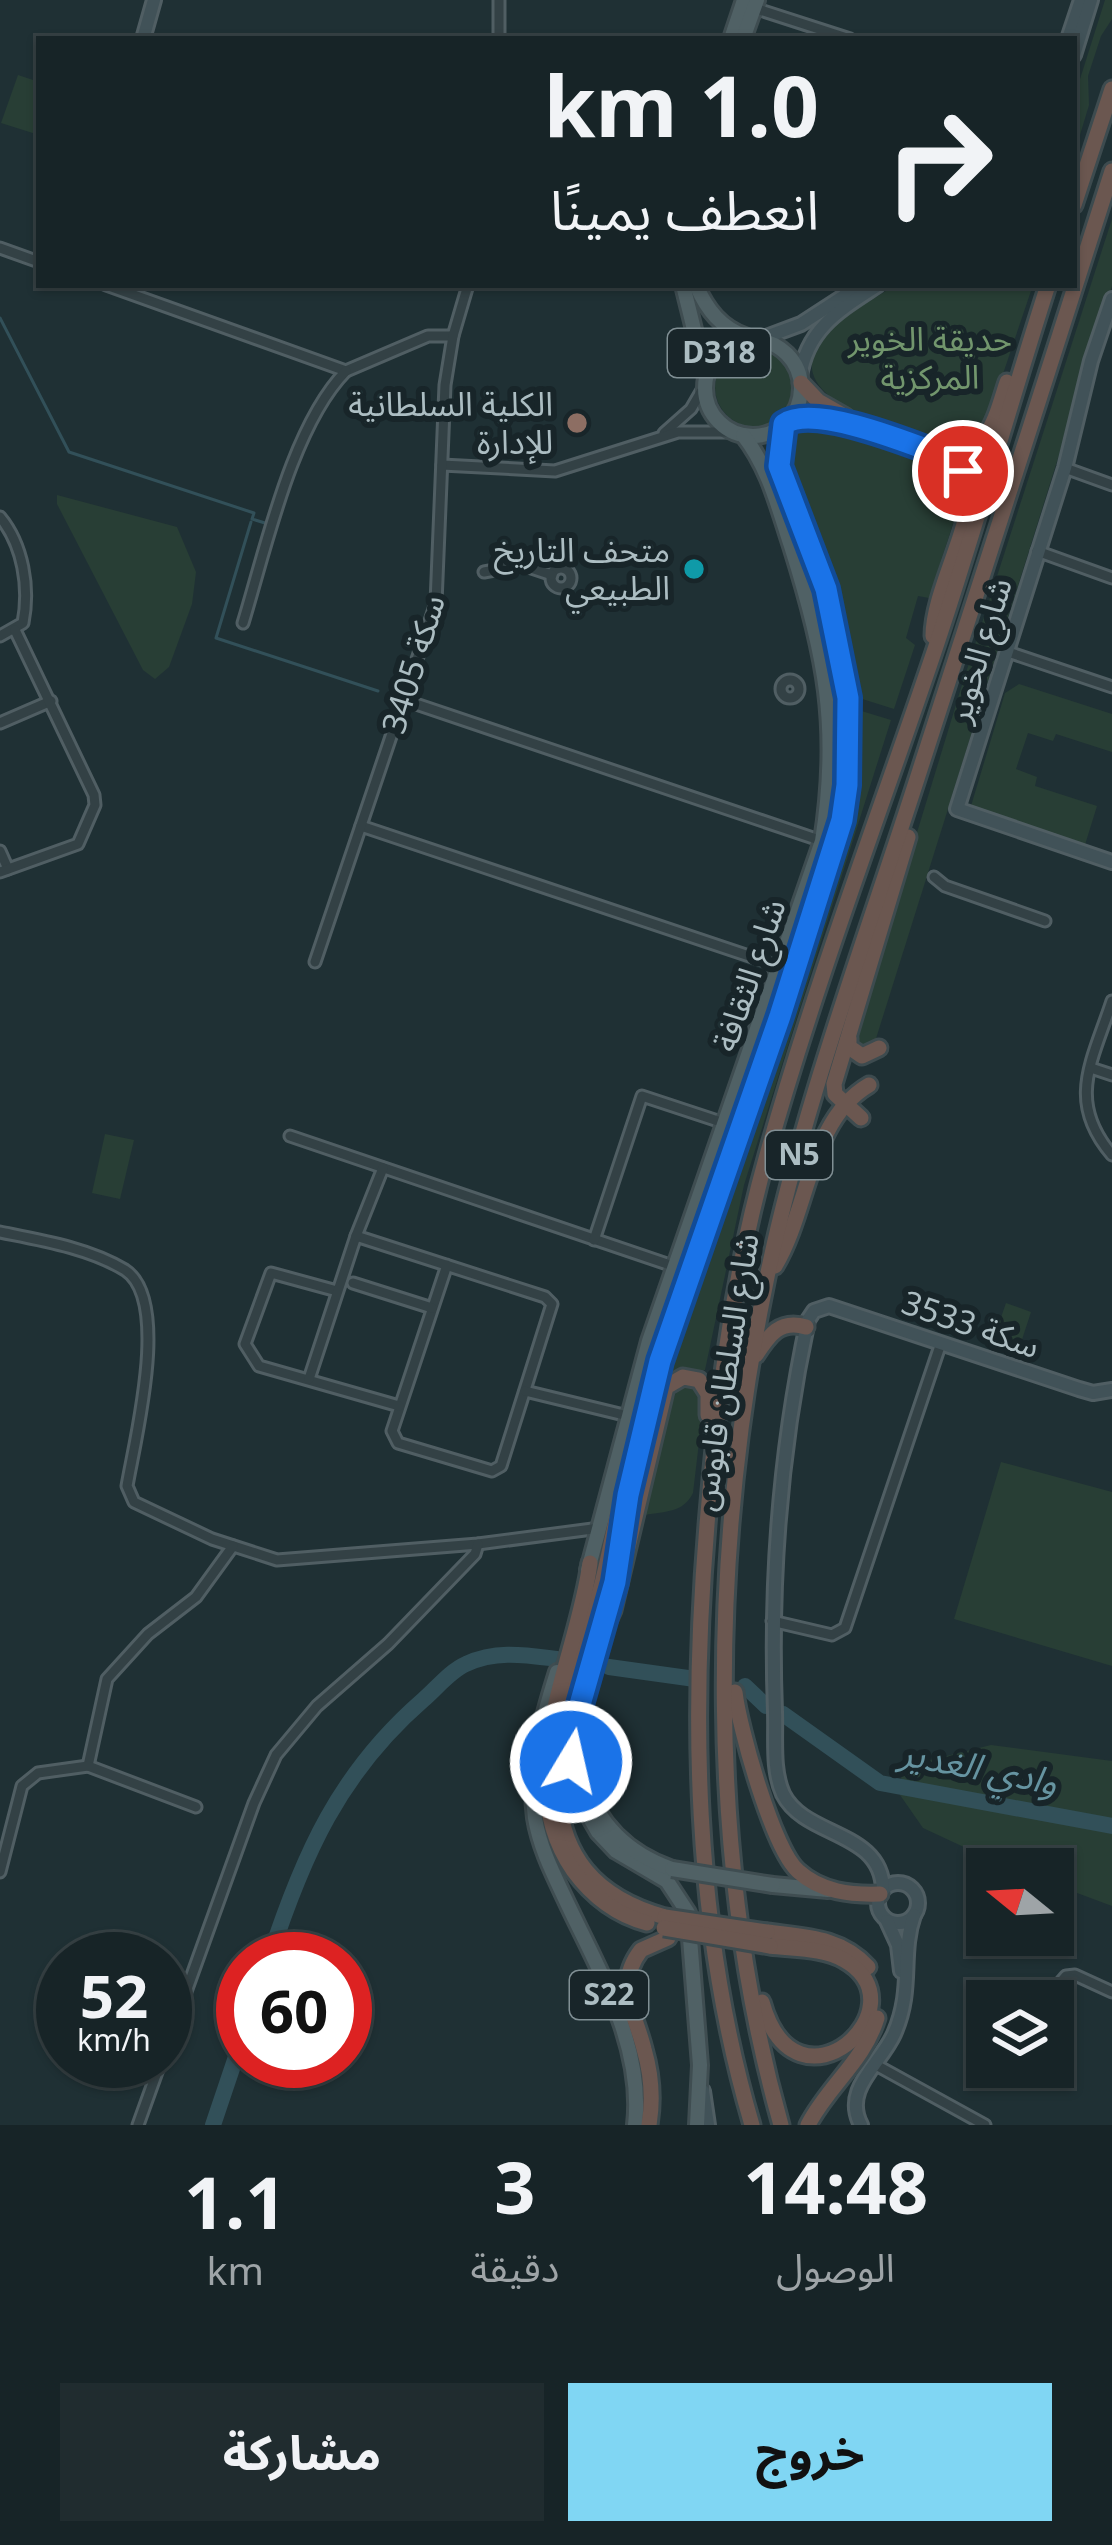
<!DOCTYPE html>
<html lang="ar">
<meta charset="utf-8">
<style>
:root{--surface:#172427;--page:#202c2f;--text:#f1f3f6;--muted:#9ea4a7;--line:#364144;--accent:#80d6f3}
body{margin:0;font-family:"Noto Sans","Noto Sans Arabic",sans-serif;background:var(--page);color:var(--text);direction:rtl;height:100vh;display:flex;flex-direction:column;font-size:45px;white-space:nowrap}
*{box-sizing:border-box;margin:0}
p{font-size:39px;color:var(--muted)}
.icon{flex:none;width:66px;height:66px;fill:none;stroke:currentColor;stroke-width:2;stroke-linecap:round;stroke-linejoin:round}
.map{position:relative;height:2125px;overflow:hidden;direction:ltr}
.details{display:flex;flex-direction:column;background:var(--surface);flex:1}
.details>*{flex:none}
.top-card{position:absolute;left:36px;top:36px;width:1041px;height:252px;border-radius:0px;box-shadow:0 3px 9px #0004,0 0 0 3px var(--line);direction:rtl;background:#172427;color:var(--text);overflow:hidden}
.needle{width:78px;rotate:288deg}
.tools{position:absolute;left:966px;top:1848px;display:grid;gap:24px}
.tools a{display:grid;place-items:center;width:108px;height:108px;border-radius:0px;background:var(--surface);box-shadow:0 3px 9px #0004,0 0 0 3px var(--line);font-size:60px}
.speed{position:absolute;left:36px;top:1932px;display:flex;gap:24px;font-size:60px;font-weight:700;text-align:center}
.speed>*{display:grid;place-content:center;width:156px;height:156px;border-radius:50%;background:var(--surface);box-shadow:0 3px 9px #0004,0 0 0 3px var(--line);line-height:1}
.speed small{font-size:30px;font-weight:400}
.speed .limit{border:18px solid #d22;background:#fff;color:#111}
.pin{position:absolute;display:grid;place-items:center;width:102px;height:102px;color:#fff;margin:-51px;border:6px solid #fff;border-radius:50%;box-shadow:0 3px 12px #0007}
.me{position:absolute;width:132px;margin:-66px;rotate:9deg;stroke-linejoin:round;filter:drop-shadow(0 0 9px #0008)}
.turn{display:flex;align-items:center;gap:42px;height:252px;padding:0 60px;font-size:54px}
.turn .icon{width:156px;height:156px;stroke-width:2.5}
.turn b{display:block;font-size:84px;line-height:102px}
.eta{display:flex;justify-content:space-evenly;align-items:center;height:204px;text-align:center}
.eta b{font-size:72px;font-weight:700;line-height:84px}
.primary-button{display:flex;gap:24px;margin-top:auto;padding:24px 60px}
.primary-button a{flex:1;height:138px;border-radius:0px;background:var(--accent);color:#111;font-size:48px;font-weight:700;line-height:138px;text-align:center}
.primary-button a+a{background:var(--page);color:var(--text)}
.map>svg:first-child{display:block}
</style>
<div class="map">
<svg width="1112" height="2125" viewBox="0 0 1112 2125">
<rect width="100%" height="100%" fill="#1f3034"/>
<g fill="#283e35">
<polygon points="1105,0 1112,0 1112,19 1101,36 1088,76 1089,105 1074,155 1074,98"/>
<polygon points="18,75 39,82 39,135 1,123"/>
<polygon points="1112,219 1112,286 874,1045 860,1051 854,1039 962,685"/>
<path d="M 895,285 L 1033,285 L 983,433 L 971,444 L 954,445 C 912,432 766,402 826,334 C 844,314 873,300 895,285 Z"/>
<circle cx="755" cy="387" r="40"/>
<polygon points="818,423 950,466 963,481 962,496 929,598 918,596 906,638 915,645 894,709 856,697 833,572 792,463 792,444 798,431"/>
<polygon points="57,495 177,527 196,572 192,604 169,667 155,679 143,670 57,504"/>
<polygon points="1019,684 1112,714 1112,752 1056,734 1053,741 1028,733 1016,769 1037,777 1035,786 1097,806 1084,848 974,812 971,806 1005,693"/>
<polygon points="855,709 891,720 744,1185 705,1370 668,1374 717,1235 850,814 856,782"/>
<polygon points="105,1134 134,1140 120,1199 92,1193"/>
<polygon points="1006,1303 1031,1312 1017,1355 991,1346"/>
<path d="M 684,1388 L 694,1388 L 704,1400 L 693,1493 C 683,1513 666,1511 645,1515 L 661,1435 L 676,1392 Z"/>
<polygon points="1001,1462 1112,1492 1112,1666 954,1619"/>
<polygon points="991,1745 1112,1761 1112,1906 1053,1884 1053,1869 1011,1869 923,1828 900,1795 902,1767"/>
</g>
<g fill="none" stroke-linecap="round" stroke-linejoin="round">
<g stroke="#325059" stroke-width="3">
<polyline points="0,318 69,452 254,513 252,519 265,523"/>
<polyline points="251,522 216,638 378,691"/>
</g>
<g stroke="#325059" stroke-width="16">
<polyline points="609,1667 695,1679"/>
<polyline points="745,1686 766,1706"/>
<polyline points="783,1714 880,1783 1112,1826"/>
<path d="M 269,1959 C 303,1855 339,1773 423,1700 C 436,1689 450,1671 466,1664 C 496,1650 525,1655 557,1659"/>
<polyline points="213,2125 243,2036"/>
</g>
<defs>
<g id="street">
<polyline points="499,0 499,39"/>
<polyline points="754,8 850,39"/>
<polyline points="0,248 39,262"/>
<polyline points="106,285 346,371 428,336 453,336"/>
<polyline points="664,433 691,409 705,385"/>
<polyline points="442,465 555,471 678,432 733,432"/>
<polyline points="1065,468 1112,485"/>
<path d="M 0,517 C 23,545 30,587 23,623 L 0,636"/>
<polyline points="1037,551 1112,578"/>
<circle cx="561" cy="578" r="10"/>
<polyline points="484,572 522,565 552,575"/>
<path d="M 243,623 C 266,548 292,426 346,371"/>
<polyline points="1008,652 1112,687"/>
<circle cx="790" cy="689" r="9"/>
<polyline points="404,700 822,841"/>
<polyline points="0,723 51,701"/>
<polyline points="361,826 761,960"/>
<polyline points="0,851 8,869"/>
<polyline points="0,872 78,844 95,805 94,795 15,630"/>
<polyline points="934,877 945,886 1045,921"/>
<polyline points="315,962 436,603 445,385 453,336 468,285"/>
<path d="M 1112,1001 C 1092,1062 1066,1101 1112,1155"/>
<polyline points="1091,1068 1112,1075"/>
<polyline points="290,1136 676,1267"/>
<path d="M 0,1232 C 40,1240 89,1248 125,1270 C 171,1300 135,1439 127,1486 L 134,1502 L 212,1539 L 277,1560 L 478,1544 L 600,1528"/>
<polyline points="356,1236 545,1297 552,1304 501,1466 492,1471 398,1443 392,1431 447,1265"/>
<polyline points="594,1240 642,1096 727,1124"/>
<polyline points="353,1283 432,1308"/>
<polyline points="337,1291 271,1273 245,1344 259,1366 399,1406"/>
<polyline points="309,1379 356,1236 383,1168"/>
<polyline points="525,1391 628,1416"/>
<polyline points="772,1621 832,1635 845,1628 941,1343"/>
<polyline points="88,1766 107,1679 148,1634 196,1597 233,1546"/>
<polyline points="0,1872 22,1786 38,1773 88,1766 196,1807"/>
<polyline points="1047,1998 1066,1976 1075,1975 1112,1992"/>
<polyline points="165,2050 254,1803 276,1755 317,1706 388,1644 475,1554 478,1544"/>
<polyline points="876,2065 985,2125"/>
<polyline points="138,2125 161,2061"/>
</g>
<g id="secondary">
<polyline points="143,39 154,0"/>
<polyline points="1068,39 1081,0"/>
<polyline points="1074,55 1091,0"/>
<polyline points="1112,299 1091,361 1065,468 957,809 1112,862"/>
<polyline points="758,340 801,324 861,285"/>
<path d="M 800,377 C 807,328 840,310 878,285"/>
<circle cx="898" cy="1903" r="20"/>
<path d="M 883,1890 C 882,1830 805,1838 783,1794 C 772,1770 776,1738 775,1712 C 770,1580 780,1450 808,1320 L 814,1311 L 829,1306 L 1079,1389 L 1093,1393 L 1112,1390"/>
<polyline points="887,1921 898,1945 901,1971"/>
<polyline points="703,2091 708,2125"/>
<path d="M 861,2125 C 842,2089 880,2065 894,2034 C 914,1989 900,1955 914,1915"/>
</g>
<g id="primary">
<polyline points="731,39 744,0"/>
<polyline points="743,39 757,0"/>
<polyline points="683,285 706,378"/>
<path d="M 696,285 C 707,310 721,328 747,337"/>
<circle cx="753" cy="388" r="48"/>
<path d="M 634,1466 C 671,1297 741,1137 795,972 C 814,912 840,851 847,787 C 854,722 847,652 826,589 C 807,535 771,483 784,424"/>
<polyline points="620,1555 627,1500"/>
<path d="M 588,1570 L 649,1341 L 822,841 C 840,727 825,654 791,546 C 778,507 769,468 743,435"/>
<polyline points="602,1629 575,1722 573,1774 579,1799 598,1832 616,1851 667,1881 688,1913 700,2065 697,2125"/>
<path d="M 557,1672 C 542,1720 528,1767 535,1818 C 540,1849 555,1877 568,1905 C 600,1972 644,2048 635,2125"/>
<path d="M 580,1762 C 590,1816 621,1851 672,1869"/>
<polyline points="773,1885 828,1890"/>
</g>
<g id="highway">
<polyline points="1074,205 1112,89"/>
<polyline points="801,383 818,401 846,417"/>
<path d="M 789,419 L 839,422 L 949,458 C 960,466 968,474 969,488 C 973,525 933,591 933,636"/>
<path d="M 942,449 C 988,461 996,415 1007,382"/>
<polyline points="849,1038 849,1047 862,1056 879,1048"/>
<polyline points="861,1118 835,1094 834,1084 908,837"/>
<path d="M 775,1266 C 809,1210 809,1120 869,1085"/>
<path d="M 756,1355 C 769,1335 780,1319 806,1327"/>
<path d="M 635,1460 C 616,1502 612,1550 599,1594 C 567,1710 500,1871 665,1917"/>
<path d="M 590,1563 C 577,1661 509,1777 573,1870 C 592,1896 617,1915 647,1923"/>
<polyline points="601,1636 613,1610 666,1387 683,1377 699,1380 708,1394 708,1415"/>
<path d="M 735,1692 C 739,1727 773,1849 798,1871 C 821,1892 851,1895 880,1894"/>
<path d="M 767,1932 C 805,1937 841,1937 868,1967"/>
<path d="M 762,2002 C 796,2125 926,2006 844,1960 C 824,1948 793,1949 770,1946"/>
<path d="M 649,2125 C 653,2101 651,2073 644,2049 C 635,2012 614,1985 641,1950 L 668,1938"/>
<path d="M 752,2125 C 693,1925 690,1708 709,1502 C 719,1385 735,1268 767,1155 C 814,987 876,823 932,658 C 974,535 1008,409 1048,285"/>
<path d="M 781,2125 C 706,1859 710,1551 766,1282 C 801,1111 864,944 917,779 C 983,576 1047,374 1112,171"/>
<path d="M 808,2125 C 828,2086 864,2061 877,2018"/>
</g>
</defs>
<use href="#street" stroke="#505e63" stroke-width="15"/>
<use href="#secondary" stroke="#505e63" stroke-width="18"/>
<use href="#primary" stroke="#3f4d51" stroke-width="20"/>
<use href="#highway" stroke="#3d4b4f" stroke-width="21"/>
<use href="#street" stroke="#334145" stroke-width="9"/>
<use href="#secondary" stroke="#415258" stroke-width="12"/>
<use href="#primary" stroke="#506165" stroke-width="14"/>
<use href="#highway" stroke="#6b5750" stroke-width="15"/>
<defs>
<polyline id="primary-bridge" points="672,1869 773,1885"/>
<g id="highway-bridge">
<polyline points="665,1917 767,1932"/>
<polyline points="664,1928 770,1946"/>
</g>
</defs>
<use href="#primary-bridge" stroke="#3f4d51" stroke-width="20" stroke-linecap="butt"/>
<use href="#highway-bridge" stroke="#3d4b4f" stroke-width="21" stroke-linecap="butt"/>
<use href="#primary-bridge" stroke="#506165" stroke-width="14"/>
<use href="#highway-bridge" stroke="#6b5750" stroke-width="15"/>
</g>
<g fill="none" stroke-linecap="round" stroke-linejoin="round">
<defs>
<path id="route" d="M 571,1762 L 575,1722 L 615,1582 L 628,1495 L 660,1361 L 780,1016 L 842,820 L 847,785 L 848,698 L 826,589 L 779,466 L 784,424 C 814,403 914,445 949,458 L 963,471"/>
</defs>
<use href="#route" stroke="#114b97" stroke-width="30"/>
<use href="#route" stroke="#1a73e8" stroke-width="21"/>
</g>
<circle fill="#8d6e63" stroke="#182529" stroke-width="4.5" cx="577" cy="423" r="12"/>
<circle fill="#0f9aa8" stroke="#182529" stroke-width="4.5" cx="694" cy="569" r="12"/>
<g text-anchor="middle" stroke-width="12" stroke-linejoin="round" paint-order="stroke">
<g fill="#182529" stroke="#808f94" stroke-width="3">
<rect x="668" y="329" width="102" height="48" rx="9"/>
<rect x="766" y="1131" width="66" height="48" rx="9"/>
<rect x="570" y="1971" width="78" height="48" rx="9"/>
</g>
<g font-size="30" font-weight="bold" fill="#acbdc2">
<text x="719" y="363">D318</text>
<text x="799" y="1165">N5</text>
<text x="609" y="2005">S22</text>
</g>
<g font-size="33" fill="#72966d" stroke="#182529">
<text x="930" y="351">حديقة الخوير<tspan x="930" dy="38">المركزية</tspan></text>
</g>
<g font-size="33" fill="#acbdc2" stroke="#182529" text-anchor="end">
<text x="553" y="416">الكلية السلطانية<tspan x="553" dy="38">للإدارة</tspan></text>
<text x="670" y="562">متحف التاريخ<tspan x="670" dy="38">الطبيعي</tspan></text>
</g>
<g font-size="33" fill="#acbdc2" stroke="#182529">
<text transform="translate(979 650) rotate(-73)" y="12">شارع الخوير</text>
<text transform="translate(413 664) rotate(-73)" y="12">سكة 3405</text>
<text transform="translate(749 975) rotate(-71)" y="12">شارع الثقافة</text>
<text transform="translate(971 1324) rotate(19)" y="12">سكة 3533</text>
<text transform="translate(725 1372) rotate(-81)" y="12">شارع السلطان قابوس</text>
</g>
<g font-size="36" font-style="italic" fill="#6694a1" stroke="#182529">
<text transform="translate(979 1767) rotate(11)" y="13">وادي الغدير</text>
</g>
</g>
</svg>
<div class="tools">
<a><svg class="needle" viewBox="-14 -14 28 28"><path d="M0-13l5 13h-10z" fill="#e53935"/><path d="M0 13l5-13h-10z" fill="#9ea4a7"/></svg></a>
<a><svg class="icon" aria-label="layers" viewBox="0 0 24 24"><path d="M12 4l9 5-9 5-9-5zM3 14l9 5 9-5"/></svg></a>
</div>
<div class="speed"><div>52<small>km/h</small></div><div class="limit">60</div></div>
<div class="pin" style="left:963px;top:471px;background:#d93025"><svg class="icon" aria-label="arrive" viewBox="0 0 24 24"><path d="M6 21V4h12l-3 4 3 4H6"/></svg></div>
<svg class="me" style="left:571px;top:1762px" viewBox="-20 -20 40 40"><circle r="17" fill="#1a73e8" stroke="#fff" stroke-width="3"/><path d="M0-11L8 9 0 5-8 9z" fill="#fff"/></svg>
<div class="top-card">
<div class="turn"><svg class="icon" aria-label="right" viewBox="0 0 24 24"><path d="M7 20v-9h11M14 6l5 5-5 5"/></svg><div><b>1.0 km</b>انعطف يمينًا</div></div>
</div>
</div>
<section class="details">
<div class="eta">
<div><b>14:48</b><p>الوصول</p></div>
<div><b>3</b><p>دقيقة</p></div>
<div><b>1.1</b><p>km</p></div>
</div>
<div class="primary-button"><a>خروج</a><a>مشاركة</a></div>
</section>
